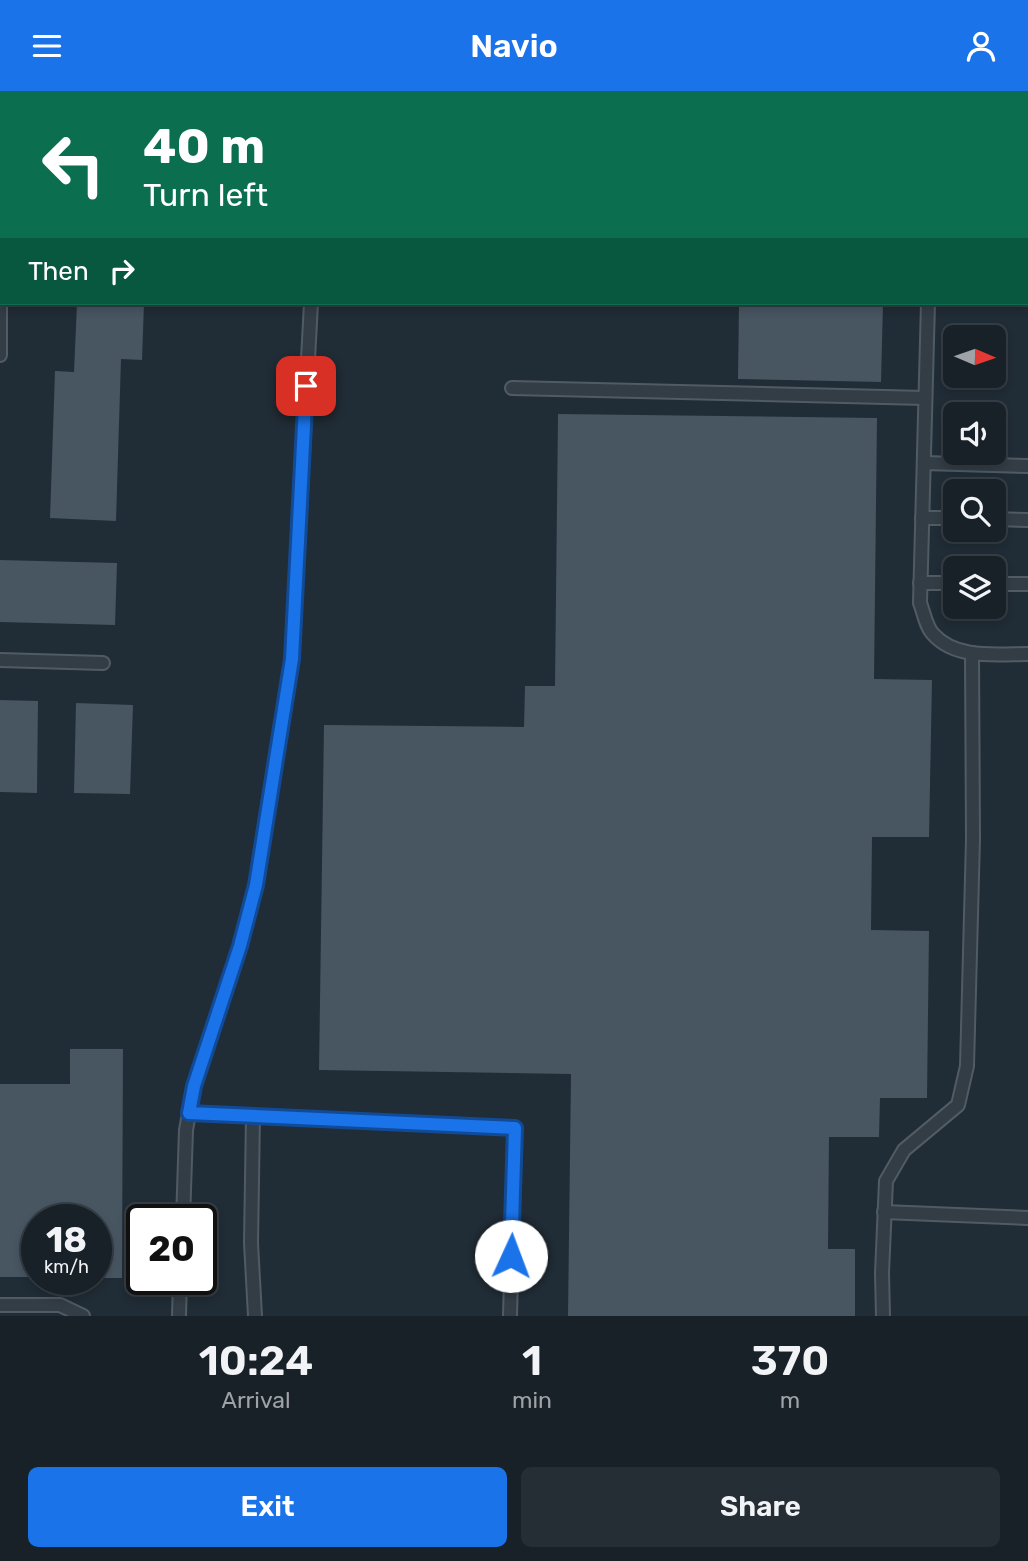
<!DOCTYPE html>
<style>
:root{--surface:#182128;--page:#252e34;--text:#f1f3f6;--muted:#9fa3a8;--line:#363e45;--accent:#1a73e8}
body{margin:0;font-family:Rubik,sans-serif;background:var(--page);color:var(--text);height:100vh;display:flex;flex-direction:column;font-size:26px;white-space:nowrap}
*{box-sizing:border-box;margin:0}
p{font-size:23px;color:var(--muted)}
.icon{flex:none;width:38px;height:38px;fill:none;stroke:currentColor;stroke-width:2;stroke-linecap:round;stroke-linejoin:round}
.map{position:relative;height:1225px;overflow:hidden}
.sheet{display:flex;flex-direction:column;background:var(--surface);flex:1}
.sheet>*{flex:none}
.banner{position:absolute;left:0px;top:0px;width:1029px;height:214px;box-shadow:0 4px 10px #0003,0 0 0 2px var(--line);background:#0b6e4f;color:#fff;overflow:hidden}
.needle{width:46px;rotate:92deg}
.tools{position:absolute;left:943px;top:234px;display:grid;gap:14px}
.tools a{display:grid;place-items:center;width:63px;height:63px;border-radius:10px;background:var(--surface);box-shadow:0 4px 10px #0003,0 0 0 2px var(--line);font-size:35px}
.speed{position:absolute;left:21px;top:1113px;display:flex;gap:14px;font-size:35px;font-weight:700;text-align:center}
.speed>*{display:grid;place-content:center;width:91px;height:91px;border-radius:50%;background:var(--surface);box-shadow:0 4px 10px #0003,0 0 0 2px var(--line);line-height:1}
.speed small{font-size:18px;font-weight:400}
.speed .limit{border:4px solid #111;border-radius:10px;background:#fff;color:#111}
.pin{position:absolute;display:grid;place-items:center;width:60px;height:60px;color:#fff;margin:-30px;border-radius:14px;box-shadow:0 4px 10px #0006}
.me{position:absolute;width:77px;margin:-38px;rotate:2deg;stroke-linejoin:round;filter:drop-shadow(0 0 5px #0008)}
.turn{display:flex;align-items:center;gap:24px;height:147px;padding:0 28px;font-size:32px}
.turn .icon{width:91px;height:91px;stroke-width:2.5}
.turn b{display:block;font-size:49px;line-height:60px}
.then{display:flex;align-items:center;height:66px;padding:0 28px;background:#0003;gap:14px;font-size:26px}
.eta{display:flex;justify-content:space-evenly;align-items:center;height:119px;text-align:center}
.eta b{font-size:42px;font-weight:600;line-height:49px}
.action{display:flex;gap:14px;margin-top:auto;padding:14px 28px}
.action a{flex:1;height:80px;border-radius:10px;background:var(--accent);color:#fff;font-size:28px;font-weight:600;line-height:80px;text-align:center}
.action a+a{background:var(--page);color:var(--text)}
header{display:flex;justify-content:space-between;align-items:center;height:91px;padding:0 28px;background:var(--accent);color:#fff;font-size:32px;font-weight:600}
.map>svg:first-child{display:block}
</style>
<header><svg class="icon" aria-label="menu" viewBox="0 0 24 24"><path d="M4 6h16M4 12h16M4 18h16"/></svg>Navio<svg class="icon" aria-label="person" viewBox="0 0 24 24"><circle cx="12" cy="8" r="4"/><path d="M4 21q1-7 8-7t8 7"/></svg></header>
<div class="map">
<svg width="1028" height="1225" viewBox="0 0 1028 1225">
<rect width="100%" height="100%" fill="#202c36"/>
<g fill="#485662">
<polygon points="77,212 144,212 142,269 121,268 116,430 50,427 55,280 74,281"/>
<polygon points="739,212 883,212 881,291 738,288"/>
<polygon points="558,323 877,327 874,588 932,589 929,746 872,746 871,839 929,840 927,1007 880,1007 879,1046 829,1046 828,1158 855,1158 855,1225 568,1225 571,983 319,979 324,634 524,636 525,595 555,595"/>
<polygon points="0,469 117,472 115,534 0,531"/>
<polygon points="0,609 38,610 37,702 0,701"/>
<polygon points="76,612 133,614 130,703 74,702"/>
<polygon points="70,958 123,958 122,1187 96,1187 96,1129 37,1129 37,1186 0,1186 0,993 70,993"/>
</g>
<g fill="none" stroke-linecap="round" stroke-linejoin="round">
<defs>
<g id="lane">
<polyline points="495,2 495,0"/>
<polyline points="790,2 790,0"/>
<polyline points="1027,54 1028,54"/>
<polyline points="1027,177 1028,178"/>
<path d="M 928,212 L 920,512 C 924,522 926,536 933,543 C 956,569 997,563 1028,563"/>
<polyline points="0,213 0,264"/>
<polyline points="512,297 925,307"/>
<polyline points="924,372 1028,375"/>
<polyline points="922,427 956,427"/>
<polyline points="994,428 1028,429"/>
<polyline points="920,492 956,492"/>
<polyline points="994,493 1028,493"/>
<polyline points="0,569 103,572"/>
<polyline points="189,1022 515,1037 510,1225"/>
<polyline points="253,1025 251,1152 255,1225"/>
<polyline points="884,1121 1028,1127"/>
<polyline points="183,1129 186,1039 194,995 240,855 256,794 292,568 311,212"/>
<polyline points="0,1214 60,1214 83,1225"/>
<polyline points="179,1225 180,1188"/>
<polyline points="883,1225 882,1182 886,1090 904,1059 958,1014 967,975 973,748 972,562"/>
</g>
</defs>
<use href="#lane" stroke="#515b64" stroke-width="16"/>
<use href="#lane" stroke="#333d46" stroke-width="12"/>
</g>
<g fill="none" stroke-linecap="round" stroke-linejoin="round">
<defs>
<polyline id="route" points="306,295 292,568 280,643 256,794 240,855 194,995 189,1022 515,1037 511,1165"/>
</defs>
<use href="#route" stroke="#114b97" stroke-width="18"/>
<use href="#route" stroke="#1a73e8" stroke-width="12"/>
</g>
</svg>
<div class="tools">
<a><svg class="needle" viewBox="-14 -14 28 28"><path d="M0-13l5 13h-10z" fill="#e53935"/><path d="M0 13l5-13h-10z" fill="#9fa3a8"/></svg></a>
<a><svg class="icon" aria-label="sound" viewBox="0 0 24 24"><path d="M4 9h4l5-4v14l-5-4H4zM17 9q2 3 0 6"/></svg></a>
<a><svg class="icon" aria-label="search" viewBox="0 0 24 24"><circle cx="10" cy="10" r="6"/><path d="M15 15l6 6"/></svg></a>
<a><svg class="icon" aria-label="layers" viewBox="0 0 24 24"><path d="M12 4l9 5-9 5-9-5zM3 14l9 5 9-5"/></svg></a>
</div>
<div class="speed"><div>18<small>km/h</small></div><div class="limit">20</div></div>
<div class="pin" style="left:306px;top:295px;background:#d93025"><svg class="icon" aria-label="arrive" viewBox="0 0 24 24"><path d="M6 21V4h12l-3 4 3 4H6"/></svg></div>
<svg class="me" style="left:511px;top:1165px" viewBox="-20 -20 40 40"><circle r="19" fill="#fff"/><path d="M0-13L10 11 0 6-10 11z" fill="#1a73e8"/></svg>
<div class="banner">
<div class="turn"><svg class="icon" aria-label="left" viewBox="0 0 24 24"><path d="M17 20v-9H6M10 6l-5 5 5 5"/></svg><div><b>40 m</b>Turn left</div></div>
<div class="then">Then<svg class="icon" aria-label="right" viewBox="0 0 24 24"><path d="M7 20v-9h11M14 6l5 5-5 5"/></svg></div>
</div>
</div>
<section class="sheet">
<div class="eta">
<div><b>10:24</b><p>Arrival</p></div>
<div><b>1</b><p>min</p></div>
<div><b>370</b><p>m</p></div>
</div>
<div class="action"><a>Exit</a><a>Share</a></div>
</section>
